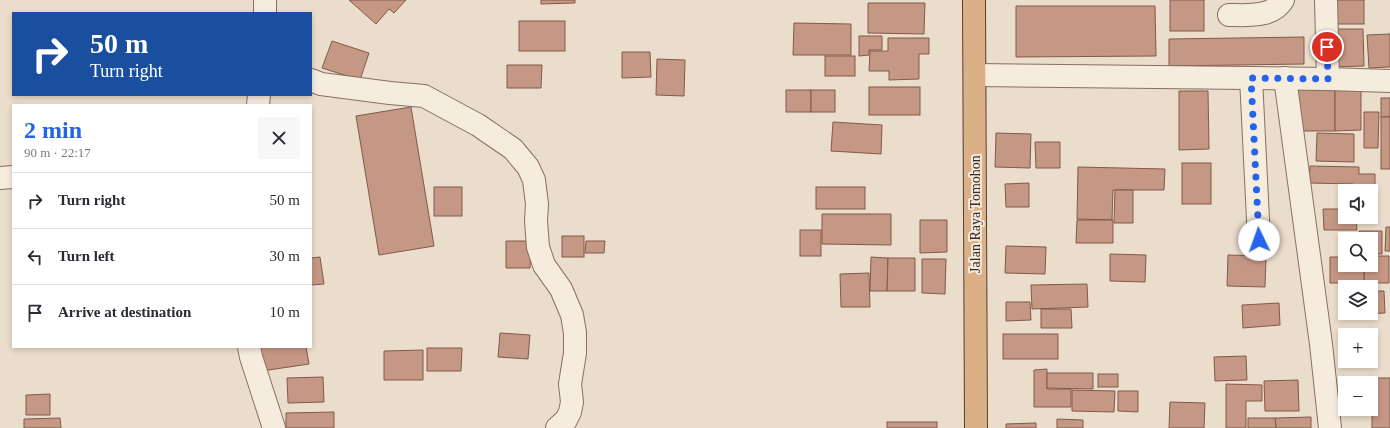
<!DOCTYPE html>
<meta charset="utf-8">
<style>
:root{--surface:#fff;--page:#f7f7f7;--text:#2b2b33;--muted:#7c7c81;--line:#e1e1e2;--accent:#2563eb}
body{margin:0;font-family:Georgia,serif;background:var(--page);color:var(--text);height:100vh;display:flex;flex-direction:column;font-size:15px;white-space:nowrap}
*{box-sizing:border-box;margin:0}
p{font-size:13px;color:var(--muted)}
.icon{flex:none;width:22px;height:22px;fill:none;stroke:currentColor;stroke-width:2;stroke-linecap:round;stroke-linejoin:round}
.map{position:relative;flex:1;overflow:hidden}
.details{position:absolute;left:12px;top:104px;width:300px;height:244px;display:flex;flex-direction:column;background:var(--surface);border-radius:0px;box-shadow:0 2px 6px #0003}
.details>*{flex:none}
.guide{position:absolute;left:12px;top:12px;width:300px;height:84px;border-radius:0px;box-shadow:0 2px 6px #0003;background:#1a4fa0;color:#fff;overflow:hidden}
.fabs{position:absolute;left:1338px;top:184px;display:grid;gap:8px}
.fabs a{display:grid;place-items:center;width:40px;height:40px;border-radius:0px;background:var(--surface);box-shadow:0 2px 6px #0003;font-size:20px}
.pin{position:absolute;display:grid;place-items:center;width:34px;height:34px;color:#fff;margin:-17px;border:2px solid #fff;border-radius:50%;box-shadow:0 1px 4px #0007}
.me{position:absolute;width:44px;margin:-22px;rotate:357deg;stroke-linejoin:round;filter:drop-shadow(0 0 3px #0008)}
.turn{display:flex;align-items:center;gap:14px;height:84px;padding:0 12px;font-size:18px}
.turn .icon{width:52px;height:52px;stroke-width:2.5}
.turn b{display:block;font-size:28px;line-height:34px}
.round{display:grid;place-items:center;flex:none;width:42px;height:42px;border-radius:0px;background:var(--page)}
.summary{display:flex;align-items:center;justify-content:space-between;height:68px;padding:0 12px}
h1{font-size:24px;font-weight:700;line-height:30px;color:var(--accent)}
ul{padding:0;list-style:none}
li{display:flex;align-items:center;gap:12px;height:56px;padding:0 12px;border-top:1px solid var(--line)}
li div{flex:1}
li b{display:block;font-size:15px}
li em{font-style:normal}
.map>svg:first-child{display:block}
</style>
<div class="map">
<svg width="1390" height="428" viewBox="0 0 1390 428">
<rect width="100%" height="100%" fill="#ebddcb"/>
<g fill="#c59785" stroke="#835949">
<polygon points="349,0 406,0 394,13 389,9 376,24"/>
<polygon points="541,0 575,0 575,3 541,4"/>
<rect x="1170" y="0" width="34" height="31"/>
<rect x="1330" y="0" width="34" height="24"/>
<polygon points="868,3 925,3 924,34 868,33"/>
<polygon points="1016,6 1155,6 1156,56 1016,57"/>
<rect x="519" y="21" width="46" height="30"/>
<polygon points="794,23 851,24 851,55 793,55"/>
<polygon points="1331,29 1363,29 1364,66 1332,67"/>
<polygon points="1390,34 1390,67 1369,68 1367,35"/>
<polygon points="859,36 882,36 882,50 869,50 869,55 859,56"/>
<polygon points="1304,37 1304,64 1169,66 1169,39"/>
<polygon points="888,38 929,38 929,54 919,54 919,79 889,80 889,71 869,71 870,51 888,51"/>
<polygon points="332,41 369,53 360,80 322,68"/>
<polygon points="622,52 650,52 651,77 622,78"/>
<rect x="825" y="56" width="30" height="20"/>
<polygon points="657,59 685,60 684,96 656,95"/>
<polygon points="507,65 542,65 541,88 507,88"/>
<rect x="869" y="87" width="51" height="28"/>
<rect x="1298" y="87" width="37" height="44"/>
<polygon points="1335,87 1361,87 1361,130 1335,131"/>
<rect x="786" y="90" width="25" height="22"/>
<rect x="811" y="90" width="24" height="22"/>
<polygon points="1179,91 1208,91 1209,149 1179,150"/>
<rect x="1381" y="98" width="9" height="19"/>
<polygon points="411,107 434,246 379,255 356,116"/>
<polygon points="1364,112 1379,112 1378,148 1364,148"/>
<rect x="1381" y="117" width="9" height="52"/>
<polygon points="833,122 882,125 881,154 831,151"/>
<polygon points="996,133 1031,134 1030,168 995,167"/>
<polygon points="1317,133 1354,134 1354,162 1316,161"/>
<polygon points="1035,142 1060,142 1060,168 1036,168"/>
<rect x="1182" y="163" width="29" height="41"/>
<polygon points="1310,166 1359,167 1359,174 1375,174 1375,200 1371,200 1371,191 1353,191 1353,184 1309,183"/>
<polygon points="1078,167 1165,169 1164,190 1113,190 1112,220 1077,219"/>
<polygon points="1029,183 1029,207 1006,207 1005,184"/>
<rect x="434" y="187" width="28" height="29"/>
<rect x="816" y="187" width="49" height="22"/>
<polygon points="1115,190 1133,190 1133,223 1114,223"/>
<polygon points="1323,209 1345,209 1345,217 1356,217 1357,230 1324,230"/>
<polygon points="822,214 891,214 891,245 822,244"/>
<polygon points="920,220 947,220 947,252 920,253"/>
<polygon points="1077,220 1113,220 1113,243 1076,243"/>
<polygon points="1386,227 1390,227 1390,251 1385,251"/>
<rect x="800" y="230" width="21" height="26"/>
<polygon points="1359,231 1382,231 1382,254 1371,254 1371,239 1359,239"/>
<rect x="562" y="236" width="22" height="21"/>
<polygon points="506,241 531,241 530,268 506,268"/>
<polygon points="586,241 605,241 604,253 585,253"/>
<polygon points="1006,246 1046,247 1045,274 1005,273"/>
<polygon points="1110,254 1146,255 1145,282 1110,281"/>
<polygon points="1228,255 1266,256 1265,287 1227,286"/>
<polygon points="1371,256 1389,256 1389,283 1364,283 1364,265 1371,265"/>
<polygon points="320,257 324,284 311,285 311,258"/>
<polygon points="871,257 888,258 887,291 870,291"/>
<polygon points="1330,257 1345,257 1345,265 1364,265 1364,283 1330,283"/>
<polygon points="888,258 915,258 915,291 887,291"/>
<polygon points="922,259 946,259 945,294 922,293"/>
<polygon points="869,273 870,307 841,307 840,274"/>
<polygon points="1087,284 1088,307 1032,309 1031,285"/>
<polygon points="1371,291 1384,291 1385,313 1348,315 1347,313 1371,313"/>
<polygon points="1006,302 1030,302 1031,320 1006,321"/>
<polygon points="1279,303 1280,325 1243,328 1242,305"/>
<polygon points="1041,309 1071,309 1072,328 1041,328"/>
<polygon points="500,333 530,335 528,359 498,357"/>
<rect x="1003" y="334" width="55" height="25"/>
<polygon points="258,347 306,347 309,364 262,371"/>
<polygon points="427,348 462,348 461,371 427,371"/>
<polygon points="423,350 423,380 384,380 384,351"/>
<polygon points="1246,356 1247,380 1215,381 1214,357"/>
<polygon points="1047,369 1047,389 1071,389 1071,407 1034,407 1034,370"/>
<polygon points="1047,373 1093,373 1093,389 1047,388"/>
<rect x="1098" y="374" width="20" height="13"/>
<polygon points="323,377 324,402 288,403 287,378"/>
<rect x="1372" y="378" width="18" height="50"/>
<polygon points="1298,380 1299,411 1265,411 1264,381"/>
<polygon points="1226,384 1262,385 1262,401 1246,401 1246,428 1226,428"/>
<polygon points="1072,390 1115,391 1114,412 1072,411"/>
<polygon points="1118,391 1138,391 1138,412 1118,411"/>
<polygon points="50,394 50,415 26,415 26,395"/>
<polygon points="1170,402 1205,403 1204,428 1169,428"/>
<polygon points="334,412 334,428 286,428 286,413"/>
<polygon points="1311,417 1311,428 1276,428 1275,418"/>
<polygon points="60,418 61,428 24,428 24,419"/>
<polygon points="1248,418 1275,418 1276,428 1248,428"/>
<polygon points="1057,419 1083,420 1083,428 1057,428"/>
<rect x="887" y="422" width="50" height="6"/>
<polygon points="1036,423 1036,428 1006,428 1006,424"/>
</g>
<g fill="none" stroke-linecap="round" stroke-linejoin="round">
<defs>
<g id="minor">
<polyline points="1326,0 1328,79"/>
<polyline points="265,13 265,0"/>
<path d="M 1229,15 C 1247,15 1272,18 1283,0"/>
<polyline points="975,75 1328,79 1390,81"/>
<polyline points="1251,78 1259,240"/>
<polyline points="1285,78 1321,344 1330,428"/>
<polyline points="311,80 321,84 390,93 424,96 478,125 513,149 528,167 534,180 537,204 536,221 538,247 544,265 561,289 572,315 575,333 575,353 570,384 572,402 570,412 566,420 557,428"/>
<polyline points="258,105 259,95"/>
<polyline points="0,178 13,177"/>
<polyline points="249,347 251,357 274,428"/>
</g>
<polyline id="trunk" points="974,0 976,428"/>
</defs>
<use href="#minor" stroke="#867061" stroke-width="24"/>
<use href="#trunk" stroke="#553f34" stroke-width="24"/>
<use href="#minor" stroke="#f6ecde" stroke-width="22"/>
<use href="#trunk" stroke="#dcb087" stroke-width="22"/>
</g>
<g fill="none" stroke-linecap="round" stroke-linejoin="round">
<polyline stroke="#2563eb" stroke-width="7" stroke-dasharray="0 12.6" points="1259,240 1251,78 1328,79 1327,47"/>
</g>
<g text-anchor="middle" stroke-width="4" stroke-linejoin="round" paint-order="stroke">
<g font-size="14" fill="#382a22" stroke="#f3e8da">
<text transform="translate(975 214) rotate(-90)" y="5">Jalan Raya Tomohon</text>
</g>
</g>
</svg>
<div class="fabs">
<a><svg class="icon" aria-label="sound" viewBox="0 0 24 24"><path d="M4 9h4l5-4v14l-5-4H4zM17 9q2 3 0 6"/></svg></a>
<a><svg class="icon" aria-label="search" viewBox="0 0 24 24"><circle cx="10" cy="10" r="6"/><path d="M15 15l6 6"/></svg></a>
<a><svg class="icon" aria-label="layers" viewBox="0 0 24 24"><path d="M12 4l9 5-9 5-9-5zM3 14l9 5 9-5"/></svg></a>
<a>+</a>
<a>−</a>
</div>
<div class="pin" style="left:1327px;top:47px;background:#d93025"><svg class="icon" aria-label="arrive" viewBox="0 0 24 24"><path d="M6 21V4h12l-3 4 3 4H6"/></svg></div>
<svg class="me" style="left:1259px;top:240px" viewBox="-20 -20 40 40"><circle r="19" fill="#fff"/><path d="M0-13L10 11 0 6-10 11z" fill="#2563eb"/></svg>
<div class="guide">
<div class="turn"><svg class="icon" aria-label="right" viewBox="0 0 24 24"><path d="M7 20v-9h11M14 6l5 5-5 5"/></svg><div><b>50 m</b>Turn right</div></div>
</div>
<section class="details">
<div class="summary"><div><h1>2 min</h1><p>90 m · 22:17</p></div><a class="round"><svg class="icon" aria-label="close" viewBox="0 0 24 24"><path d="M6 6l12 12M18 6L6 18"/></svg></a></div>
<ul>
<li><svg class="icon" aria-label="right" viewBox="0 0 24 24"><path d="M7 20v-9h11M14 6l5 5-5 5"/></svg><div><b>Turn right</b></div><em>50 m</em></li>
<li><svg class="icon" aria-label="left" viewBox="0 0 24 24"><path d="M17 20v-9H6M10 6l-5 5 5 5"/></svg><div><b>Turn left</b></div><em>30 m</em></li>
<li><svg class="icon" aria-label="arrive" viewBox="0 0 24 24"><path d="M6 21V4h12l-3 4 3 4H6"/></svg><div><b>Arrive at destination</b></div><em>10 m</em></li>
</ul>
</section>
</div>
